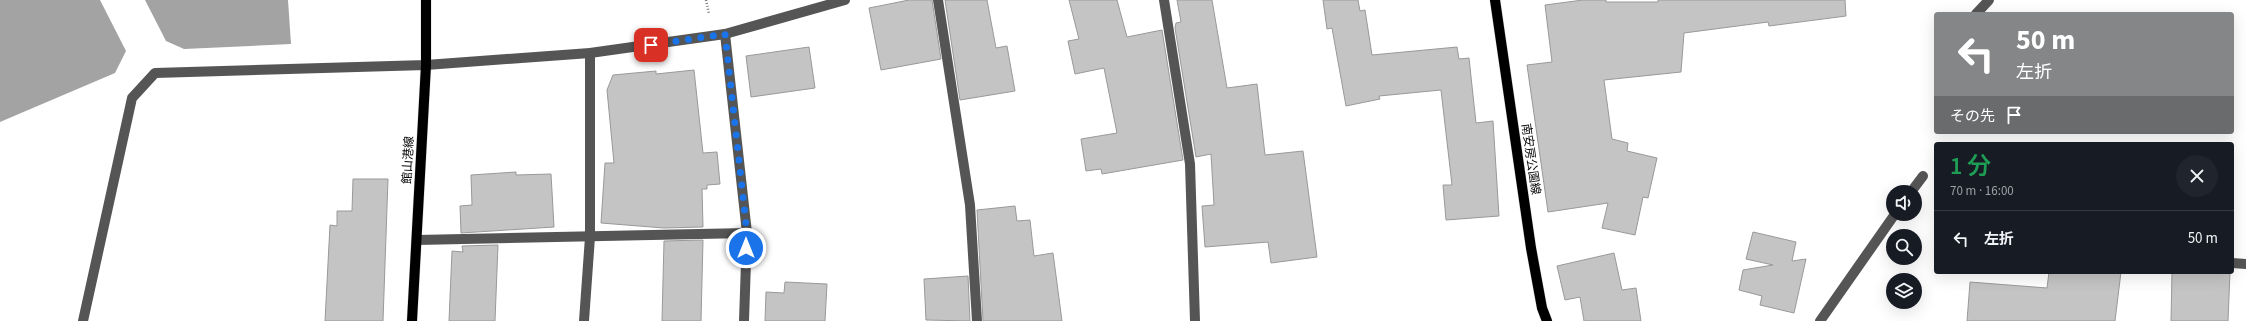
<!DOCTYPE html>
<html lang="ja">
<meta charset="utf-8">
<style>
:root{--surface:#171b24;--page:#20242c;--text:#f1f3f6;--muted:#9ea1a6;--line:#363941}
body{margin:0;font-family:"Source Sans 3","Noto Sans JP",sans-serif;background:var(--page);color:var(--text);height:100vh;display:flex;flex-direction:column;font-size:15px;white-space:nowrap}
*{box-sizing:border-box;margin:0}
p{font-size:13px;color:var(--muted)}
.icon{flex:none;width:22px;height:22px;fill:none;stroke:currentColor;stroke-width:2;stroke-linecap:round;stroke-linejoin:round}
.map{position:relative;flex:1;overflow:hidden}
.drawer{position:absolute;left:1934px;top:142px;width:300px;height:132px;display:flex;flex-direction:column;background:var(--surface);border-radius:4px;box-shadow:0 4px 16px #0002}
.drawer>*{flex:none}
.banner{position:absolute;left:1934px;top:12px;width:300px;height:122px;border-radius:4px;box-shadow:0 4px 16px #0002;background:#858687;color:#fff;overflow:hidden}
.controls{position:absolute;left:1886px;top:185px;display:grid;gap:8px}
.controls a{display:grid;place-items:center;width:36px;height:36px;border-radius:50%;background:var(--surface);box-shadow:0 4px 16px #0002;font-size:20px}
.pin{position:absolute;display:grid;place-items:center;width:34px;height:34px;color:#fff;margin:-17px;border-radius:8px;box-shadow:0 2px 6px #0006}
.me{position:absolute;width:44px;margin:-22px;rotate:0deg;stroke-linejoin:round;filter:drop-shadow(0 0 3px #0008)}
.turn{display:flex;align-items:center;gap:14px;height:84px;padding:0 16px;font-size:18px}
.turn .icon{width:52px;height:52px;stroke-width:2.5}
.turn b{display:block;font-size:28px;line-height:34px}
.then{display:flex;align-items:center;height:38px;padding:0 16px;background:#0003;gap:8px;font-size:15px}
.round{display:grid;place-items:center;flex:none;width:42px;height:42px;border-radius:21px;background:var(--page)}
.summary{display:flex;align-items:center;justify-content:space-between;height:68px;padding:0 16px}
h1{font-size:24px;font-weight:600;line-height:30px;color:#1e9e55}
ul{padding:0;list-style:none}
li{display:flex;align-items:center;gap:12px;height:56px;padding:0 16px;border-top:1px solid var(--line)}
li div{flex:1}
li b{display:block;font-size:15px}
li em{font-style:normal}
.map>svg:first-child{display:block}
</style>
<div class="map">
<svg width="2246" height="321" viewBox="0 0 2246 321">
<rect width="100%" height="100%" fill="#fff"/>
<g fill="#a3a3a3">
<polygon points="0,0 100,0 126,51 115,73 0,122"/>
<polygon points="145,0 288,0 291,44 184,49 166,41"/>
</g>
<g fill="#c4c4c4" stroke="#999">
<polygon points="909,0 932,0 941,59 881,70 869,8"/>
<polygon points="945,0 987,0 996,48 1007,46 1015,91 960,100"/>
<polygon points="1069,0 1117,0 1127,37 1162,30 1183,160 1102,174 1101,169 1086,171 1081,139 1117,133 1104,68 1075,74 1068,41 1079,39"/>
<polygon points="1177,0 1212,0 1227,88 1257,84 1265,155 1303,151 1317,257 1271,263 1268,242 1205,247 1202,206 1214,205 1211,154 1196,157 1175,28 1176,23 1181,22"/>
<polygon points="1323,0 1358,0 1360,11 1365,10 1372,55 1457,47 1459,59 1469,58 1476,123 1493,121 1499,216 1446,220 1443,185 1452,185 1441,90 1379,96 1380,99 1346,106 1332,28 1327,29"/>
<polygon points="1583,0 1606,0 1606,2 1658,2 1658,0 1845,0 1846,16 1769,26 1768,22 1684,33 1681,72 1604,80 1612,139 1628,143 1627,151 1657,158 1648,198 1643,197 1635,235 1602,228 1608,203 1548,212 1527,65 1552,62 1545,5"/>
<polygon points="809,47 815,88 751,97 746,56"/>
<polygon points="694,70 703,153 717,152 720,184 707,185 707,189 702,189 703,227 664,228 601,223 605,163 614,163 607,90 613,75 656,71 656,74"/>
<polygon points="516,172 516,175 551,174 554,227 461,233 460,206 472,205 471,175"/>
<polygon points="353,179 388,179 383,321 325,321 330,225 337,226 337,211 352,211"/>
<polygon points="1015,206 1017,221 1030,220 1034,256 1053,253 1062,321 983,321 977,210"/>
<polygon points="1753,232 1796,242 1792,261 1806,259 1794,313 1760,305 1762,296 1739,290 1743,270 1773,265 1746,259"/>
<polygon points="703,240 701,321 662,321 664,241"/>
<polygon points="498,245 495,321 449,321 452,251 463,252 462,246"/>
<polygon points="1614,253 1622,290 1636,288 1641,321 1584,321 1580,297 1565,300 1557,266"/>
<polygon points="2049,272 2121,272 2115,321 1967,321 1970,282 2047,288"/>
<polygon points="2172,272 2230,272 2228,321 2171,321"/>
<polygon points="968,276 970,321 926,320 924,279"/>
<polygon points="785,282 827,284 825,321 765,321 766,292 784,293"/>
</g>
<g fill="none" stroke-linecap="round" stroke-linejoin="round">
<defs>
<g id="major">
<polyline points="1495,0 1531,248 1542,308 1547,321"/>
<polyline points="412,321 426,65 426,0"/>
</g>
</defs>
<use href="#major" stroke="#dbdbdb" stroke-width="11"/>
<polyline stroke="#777" stroke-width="2.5" stroke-dasharray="1 2" stroke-linecap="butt" points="706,0 709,14"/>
<g stroke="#555" stroke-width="10">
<polyline points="938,0 970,205 977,321"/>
<polyline points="1164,0 1190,164 1195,321"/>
<polyline points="1976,14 1989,0"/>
<polyline points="725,34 747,233 744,321"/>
<polyline points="1911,192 1923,176"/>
<polyline points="417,240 747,233"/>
<polyline points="2232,263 2246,264"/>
<polyline points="83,321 132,98 155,73 426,65 590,53 725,34 845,0"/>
<polyline points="584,321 590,237 590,53"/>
<polyline points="1820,321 1895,214"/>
</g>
<use href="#major" stroke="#000" stroke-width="10"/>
</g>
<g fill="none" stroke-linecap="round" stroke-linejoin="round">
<polyline stroke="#1a73e8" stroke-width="7" stroke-dasharray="0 12.6" points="651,45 725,34 747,233 746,248"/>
</g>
<g text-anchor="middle" stroke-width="3" stroke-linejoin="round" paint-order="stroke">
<g font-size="12" fill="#000" stroke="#fff">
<text transform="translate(1531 159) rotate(82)" y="4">南安房公園線</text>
<text transform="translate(408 160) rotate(-87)" y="4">館山港線</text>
</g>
</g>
</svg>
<div class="controls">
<a><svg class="icon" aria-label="sound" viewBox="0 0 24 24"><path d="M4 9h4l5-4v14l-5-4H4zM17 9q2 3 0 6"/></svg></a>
<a><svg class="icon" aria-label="search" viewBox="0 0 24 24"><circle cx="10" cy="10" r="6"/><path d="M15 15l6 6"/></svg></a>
<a><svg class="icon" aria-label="layers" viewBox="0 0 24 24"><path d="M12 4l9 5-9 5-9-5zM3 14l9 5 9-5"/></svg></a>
</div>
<div class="pin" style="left:651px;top:45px;background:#d93025"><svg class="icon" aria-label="arrive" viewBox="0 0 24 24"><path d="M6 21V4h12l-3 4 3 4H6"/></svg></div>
<svg class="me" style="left:746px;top:248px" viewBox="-20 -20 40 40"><circle r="17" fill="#1a73e8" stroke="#fff" stroke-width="3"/><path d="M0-11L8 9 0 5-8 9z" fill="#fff"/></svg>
<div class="banner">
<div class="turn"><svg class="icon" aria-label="left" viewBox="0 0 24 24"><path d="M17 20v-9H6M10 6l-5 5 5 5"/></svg><div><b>50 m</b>左折</div></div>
<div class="then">その先<svg class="icon" aria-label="arrive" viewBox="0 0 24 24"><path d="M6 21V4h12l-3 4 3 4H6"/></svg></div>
</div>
<section class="drawer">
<div class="summary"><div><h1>1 分</h1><p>70 m · 16:00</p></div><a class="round"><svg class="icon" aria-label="close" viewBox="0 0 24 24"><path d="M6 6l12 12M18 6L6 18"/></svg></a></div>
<ul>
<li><svg class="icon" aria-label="left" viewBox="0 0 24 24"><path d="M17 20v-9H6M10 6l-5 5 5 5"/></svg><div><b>左折</b></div><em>50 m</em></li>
</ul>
</section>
</div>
